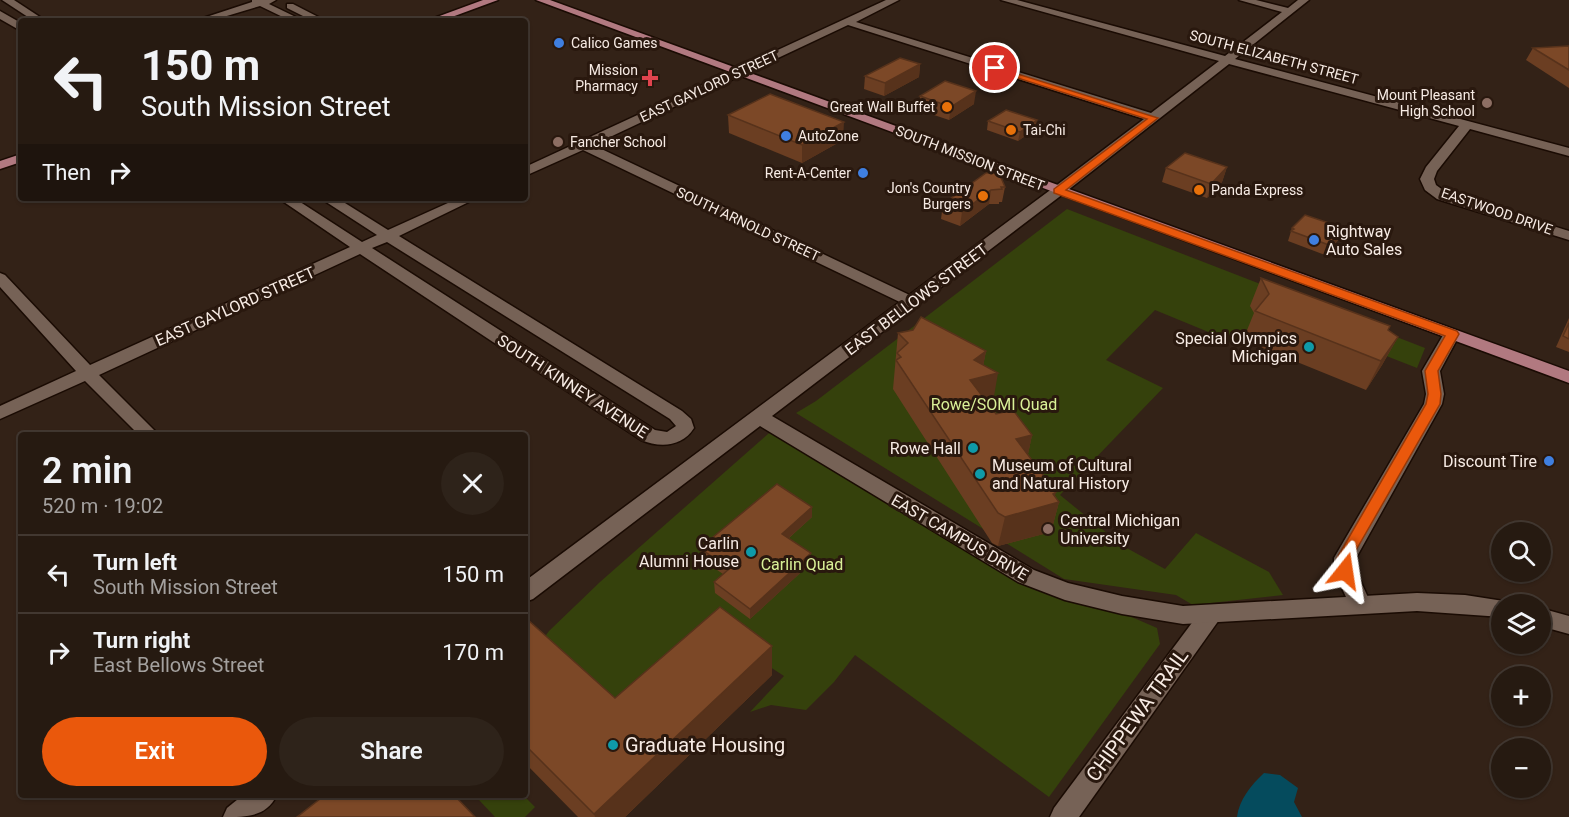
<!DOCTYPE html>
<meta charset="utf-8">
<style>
:root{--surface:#261a11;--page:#2e231a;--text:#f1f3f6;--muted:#a4a19f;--line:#423831;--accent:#ea580c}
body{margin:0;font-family:Roboto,sans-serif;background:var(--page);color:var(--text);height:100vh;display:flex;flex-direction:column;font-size:22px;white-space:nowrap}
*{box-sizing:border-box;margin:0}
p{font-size:20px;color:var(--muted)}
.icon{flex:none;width:33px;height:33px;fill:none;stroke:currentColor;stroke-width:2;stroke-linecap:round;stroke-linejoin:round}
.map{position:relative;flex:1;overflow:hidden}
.drawer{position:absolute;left:18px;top:432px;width:510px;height:366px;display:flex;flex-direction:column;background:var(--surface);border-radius:6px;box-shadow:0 2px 4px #0004,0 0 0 2px var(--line)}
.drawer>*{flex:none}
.top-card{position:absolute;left:18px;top:18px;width:510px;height:183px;border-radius:6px;box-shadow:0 2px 4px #0004,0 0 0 2px var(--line);background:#261a11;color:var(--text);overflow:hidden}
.fabs{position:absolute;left:1491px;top:522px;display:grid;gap:12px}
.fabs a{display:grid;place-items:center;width:60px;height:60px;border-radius:50%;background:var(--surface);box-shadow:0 2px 4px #0004,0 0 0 2px var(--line);font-size:30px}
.pin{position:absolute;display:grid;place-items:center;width:51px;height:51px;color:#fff;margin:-26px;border:3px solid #fff;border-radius:50%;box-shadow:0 2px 6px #0007}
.me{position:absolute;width:66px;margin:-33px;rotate:15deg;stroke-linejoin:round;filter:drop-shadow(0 0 4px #0008)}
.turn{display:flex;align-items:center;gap:21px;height:126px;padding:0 24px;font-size:27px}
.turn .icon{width:78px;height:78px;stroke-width:2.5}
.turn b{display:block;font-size:42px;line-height:51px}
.then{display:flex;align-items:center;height:57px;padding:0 24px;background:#0003;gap:12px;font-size:22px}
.round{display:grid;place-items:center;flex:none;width:63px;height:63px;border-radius:32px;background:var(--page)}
.head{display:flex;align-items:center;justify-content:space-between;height:102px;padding:0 24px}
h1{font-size:36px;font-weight:600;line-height:45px}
.primary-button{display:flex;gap:12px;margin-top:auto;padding:12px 24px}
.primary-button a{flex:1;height:69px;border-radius:36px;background:var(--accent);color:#fff;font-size:24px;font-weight:600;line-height:69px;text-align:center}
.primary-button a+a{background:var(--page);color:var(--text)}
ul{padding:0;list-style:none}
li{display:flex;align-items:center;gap:18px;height:78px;padding:0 24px;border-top:2px solid var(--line)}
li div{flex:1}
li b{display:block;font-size:22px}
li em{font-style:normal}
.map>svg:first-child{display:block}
</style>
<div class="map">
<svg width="1569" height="817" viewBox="0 0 1569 817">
<rect width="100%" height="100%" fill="#332217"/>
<g fill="#35410c">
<polygon points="1067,209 1425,348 1417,368 1269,310 1240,345 1155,310 1106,360 1163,388 1060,495 1123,546 1165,569 1196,533 1269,572 1283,595 1193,605 1176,595 1064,579 796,413 816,401"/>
<polygon points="776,427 989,555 1157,628 1160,644 1049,797 855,655 834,682 806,710 771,705 750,712 784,676 722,636 621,726 536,649 549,631 600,582"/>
<polygon points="485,795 523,795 535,807 525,817 495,817 479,800"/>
</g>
<path fill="#054b5d" d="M 1264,773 L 1280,775 L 1298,788 L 1294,802 L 1302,817 L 1237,817 C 1239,800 1251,785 1264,773 Z"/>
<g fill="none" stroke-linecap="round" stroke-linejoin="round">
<defs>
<g id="minor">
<polygon points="2,0 14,0 46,21 34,21"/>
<polygon points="252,0 276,0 269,4 304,21 291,21 260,6 210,21 194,21 252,2"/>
<polygon points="886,0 899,0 856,22 1151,113 1219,61 1001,0 1017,0 1225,56 1282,12 1239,0 1256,0 1288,8 1298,0 1309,0 1235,59 1569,148 1569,156 1470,129 1437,171 1434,179 1436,185 1447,193 1569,231 1569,240 1437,199 1425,190 1420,179 1426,167 1459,126 1229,64 1063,194 1053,194 1051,191 1053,188 1144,119 848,25 593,145 918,299 920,302 918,305 906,305 583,150 525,176 525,167"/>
<polygon points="287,4 293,4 326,21 313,21 287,8"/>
<polygon points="0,11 21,23 21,31 0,19"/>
<path d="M 278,198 L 294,198 L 362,242 L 377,235 L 320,198 L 337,198 L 388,230 L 459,198 L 477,198 L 399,236 L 682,411 L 691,419 L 694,428 C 682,447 660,448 641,440 L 360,254 L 99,375 L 159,435 L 139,435 L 85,381 L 0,419 L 0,406 L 76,371 L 0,287 L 0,273 L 5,275 L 90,365 L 350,247 ZM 387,242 L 670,419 L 676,426 L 667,432 L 655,430 L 372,248 Z"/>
<polygon points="1452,329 1460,334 1440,371 1444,394 1442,404 1356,558 1356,571 1371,604 1368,610 1360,613 1352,610 1334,571 1334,558 1424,404 1426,394 1422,371 1446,330"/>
<polygon points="1211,605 1219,608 1222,614 1219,620 1079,817 1050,817 1054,808 1203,608"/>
</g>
<g id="tertiary">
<polygon points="1058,187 1063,188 1065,191 1063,194 772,416 1034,570 1068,583 1122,596 1183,606 1417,593 1465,595 1510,602 1511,604 1502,604 1502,617 1417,611 1183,624 1122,614 1065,600 1018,582 760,426 533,599 525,602 525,581 1053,188"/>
<polygon points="1540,608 1569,616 1569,634 1540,626"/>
<path d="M 243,795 L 277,795 C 266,817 247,817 223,817 L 227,808 Z"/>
</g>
<g id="primary">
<polygon points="483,0 498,0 441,21 426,21"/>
<polygon points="536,0 550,0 1569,371 1569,383"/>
<polygon points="21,154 21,162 0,169 0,161"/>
</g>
</defs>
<use href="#minor" stroke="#1a0b03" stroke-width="3"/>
<use href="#tertiary" stroke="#1a0b03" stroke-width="3"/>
<use href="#primary" stroke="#1a0b03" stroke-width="3"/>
<use href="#minor" fill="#766256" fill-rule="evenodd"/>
<use href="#tertiary" fill="#766256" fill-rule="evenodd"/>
<use href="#primary" fill="#b17980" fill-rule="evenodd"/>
</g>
<g fill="#6b3e22">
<polygon points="1569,46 1569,88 1526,60 1533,48"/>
<polygon points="920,64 919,77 884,96 864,89 865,76"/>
<polygon points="920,96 974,104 949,120 919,110"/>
<polygon points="728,115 843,140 802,163 729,133"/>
<polygon points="988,121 1035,129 1018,141 987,130"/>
<polygon points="1227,167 1222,182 1207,198 1162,182 1166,168"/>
<polygon points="986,173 1005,187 1002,202 999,202 999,204 989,204 960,226 941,219 943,204"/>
<polygon points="1292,228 1344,228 1340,238 1325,255 1288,241"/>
<polygon points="1261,278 1388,330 1398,337 1382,365 1366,390 1243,340 1254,313 1250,306"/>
<polygon points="1569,318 1569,352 1556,347"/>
<polygon points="898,333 986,351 983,366 993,402 988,404 996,414 1032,435 1028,454 1059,502 1051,532 998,546 992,543 893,389"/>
<polygon points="812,507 812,517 789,538 810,564 750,619 715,593 714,582 723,574 701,559 700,548"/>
<polygon points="525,622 615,698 772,675 625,817 578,817 525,763"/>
</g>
<g fill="#57321b">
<polygon points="920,64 919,77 884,96 885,83"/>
<polygon points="976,91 974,104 949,120 951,107"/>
<polygon points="1037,120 1035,129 1018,141 1020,132"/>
<polygon points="844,122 843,140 802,163 802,145"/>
<polygon points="1227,167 1222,182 1207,198 1211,184"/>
<polygon points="991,190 989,204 960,226 962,212"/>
<polygon points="1344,228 1340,238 1325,255 1329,245"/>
<polygon points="1398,337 1382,365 1366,390 1381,361"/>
<polygon points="986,351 981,377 998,373 993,402 965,409 974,360"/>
<polygon points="1032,435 1026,464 1016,439"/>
<polygon points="1056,492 1053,504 1059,502 1051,532 998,546 1005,517"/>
<polygon points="812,507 812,517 782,544 782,534"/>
<polygon points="811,553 810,564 750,619 750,609"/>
<polygon points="772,646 772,675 625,817 595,817 594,814"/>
</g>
<g fill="#7c4827" stroke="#57321b" stroke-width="1.5">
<polygon points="1569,46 1569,70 1533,48"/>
<polygon points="900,58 920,64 885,83 865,76"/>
<polygon points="945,81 976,91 951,107 920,96"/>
<polygon points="770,94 844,122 802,145 728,115"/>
<polygon points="1006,110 1037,120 1020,132 988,121"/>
<polygon points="1185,153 1227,167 1211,184 1166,168"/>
<polygon points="986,173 999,173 1005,187 1001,187 1002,189 991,190 962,212 943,204"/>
<polygon points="1305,215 1344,228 1329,245 1291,231 1294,229 1292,228"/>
<polygon points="1261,278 1390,326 1388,330 1398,337 1381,361 1255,311 1269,294"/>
<polygon points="921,317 986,351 974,360 998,373 970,380 996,414 1013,410 1032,435 1016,439 1056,492 1053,494 1059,502 1005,517 998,513 896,360 901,357 897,353 908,343 898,333 913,330"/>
<polygon points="1569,323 1569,339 1563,336"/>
<polygon points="777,484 812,507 782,534 811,553 750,609 714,582 729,569 700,548"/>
<polygon points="720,607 772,646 594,814 525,745 525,622 528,620 615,698"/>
<polygon points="325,795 454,795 475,817 297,817"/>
</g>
<polygon fill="#ea580c" stroke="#983908" stroke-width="1.5" points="992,66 1158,118 1066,190 1457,331 1459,334 1438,371 1441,394 1440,404 1355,552 1350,576 1345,577 1339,576 1337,558 1426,404 1428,394 1425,371 1445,336 1054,193 1054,189 1147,119 992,70"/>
<g fill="#3f7fe0" stroke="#29180e" stroke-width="2">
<circle cx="559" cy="43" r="6"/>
<circle cx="786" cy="136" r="6"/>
<circle cx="863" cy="173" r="6"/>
<circle cx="1314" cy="240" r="6"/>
<circle cx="1549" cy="461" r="6"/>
</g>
<path fill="#e0444e" stroke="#29180e" stroke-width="2" d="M647 69h6v6h6v6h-6v6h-6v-6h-6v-6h6z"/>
<g fill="#8d6e63" stroke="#29180e" stroke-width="2">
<circle cx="1487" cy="103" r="6"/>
<circle cx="558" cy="142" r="6"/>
<circle cx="1048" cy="529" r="6"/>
</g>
<g fill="#e8710a" stroke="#29180e" stroke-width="2">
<circle cx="947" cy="107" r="6"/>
<circle cx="1011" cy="130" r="6"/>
<circle cx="1199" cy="190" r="6"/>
<circle cx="983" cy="196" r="6"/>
</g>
<g fill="#0f9aa8" stroke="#29180e" stroke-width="2">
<circle cx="1309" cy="347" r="6"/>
<circle cx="973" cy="448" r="6"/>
<circle cx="980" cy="474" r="6"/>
<circle cx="751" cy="552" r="6"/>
<circle cx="613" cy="745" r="6"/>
</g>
<g text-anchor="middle" stroke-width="6" stroke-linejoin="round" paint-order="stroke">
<g font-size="14" fill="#f7ebe4" stroke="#29180e" text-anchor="start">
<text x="571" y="48">Calico Games</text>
<text x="638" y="75" text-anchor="end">Mission<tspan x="638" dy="16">Pharmacy</tspan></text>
<text x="1475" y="100" text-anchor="end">Mount Pleasant<tspan x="1475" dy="16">High School</tspan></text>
<text x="935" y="112" text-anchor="end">Great Wall Buffet</text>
<text x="1023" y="135">Tai-Chi</text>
<text x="798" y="141">AutoZone</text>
<text x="570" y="147">Fancher School</text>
<text x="851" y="178" text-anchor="end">Rent-A-Center</text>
<text x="971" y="193" text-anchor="end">Jon's Country<tspan x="971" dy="16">Burgers</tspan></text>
<text x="1211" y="195">Panda Express</text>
</g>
<g font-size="14" fill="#f7ebe4" stroke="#29180e">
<text transform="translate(1274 57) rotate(15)" y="5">SOUTH ELIZABETH STREET</text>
<text transform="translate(709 86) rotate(-25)" y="5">EAST GAYLORD STREET</text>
<text transform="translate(970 158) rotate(21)" y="5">SOUTH MISSION STREET</text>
<text transform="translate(1497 211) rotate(19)" y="5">EASTWOOD DRIVE</text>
<text transform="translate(748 224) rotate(25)" y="5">SOUTH ARNOLD STREET</text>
</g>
<g font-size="16" fill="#f7ebe4" stroke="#29180e" text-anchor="end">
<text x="1326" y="237" text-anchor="start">Rightway<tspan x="1326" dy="18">Auto Sales</tspan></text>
<text x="1297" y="344">Special Olympics<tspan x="1297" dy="18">Michigan</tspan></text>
<text x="961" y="454">Rowe Hall</text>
<text x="1537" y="467">Discount Tire</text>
<text x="992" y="471" text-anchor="start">Museum of Cultural<tspan x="992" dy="18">and Natural History</tspan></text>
<text x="1060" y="526" text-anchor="start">Central Michigan<tspan x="1060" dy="18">University</tspan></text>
<text x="739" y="549">Carlin<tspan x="739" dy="18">Alumni House</tspan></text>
</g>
<g font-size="16" fill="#f7ebe4" stroke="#29180e">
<text transform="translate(916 299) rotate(-37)" y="6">EAST BELLOWS STREET</text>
<text transform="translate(235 306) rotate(-24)" y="6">EAST GAYLORD STREET</text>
<text transform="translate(573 386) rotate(33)" y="6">SOUTH KINNEY AVENUE</text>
<text transform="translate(960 537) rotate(30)" y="6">EAST CAMPUS DRIVE</text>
</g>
<g font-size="16" fill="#d9f097" stroke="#29180e">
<text x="994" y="410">Rowe/SOMI Quad</text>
<text x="802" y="570">Carlin Quad</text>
</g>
<g font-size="20" fill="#f7ebe4" stroke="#29180e">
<text transform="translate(1137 715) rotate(-54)" y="7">CHIPPEWA TRAIL</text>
</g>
<g font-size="20" fill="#f7ebe4" stroke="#29180e" text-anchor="start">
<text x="625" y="752">Graduate Housing</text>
</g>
</g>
</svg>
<div class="fabs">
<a><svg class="icon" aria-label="search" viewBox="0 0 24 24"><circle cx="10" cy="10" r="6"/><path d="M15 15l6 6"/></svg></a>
<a><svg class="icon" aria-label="layers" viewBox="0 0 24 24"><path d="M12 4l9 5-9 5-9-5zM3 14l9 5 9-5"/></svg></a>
<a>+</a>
<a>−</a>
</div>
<div class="pin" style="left:995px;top:68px;background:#d93025"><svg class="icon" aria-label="arrive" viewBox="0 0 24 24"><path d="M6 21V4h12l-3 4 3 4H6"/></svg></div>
<svg class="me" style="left:1345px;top:571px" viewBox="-20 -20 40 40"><path d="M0-17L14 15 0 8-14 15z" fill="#ea580c" stroke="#fff" stroke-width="4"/></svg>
<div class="top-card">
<div class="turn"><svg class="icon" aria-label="left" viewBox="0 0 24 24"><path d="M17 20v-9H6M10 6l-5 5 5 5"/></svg><div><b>150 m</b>South Mission Street</div></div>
<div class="then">Then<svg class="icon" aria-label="right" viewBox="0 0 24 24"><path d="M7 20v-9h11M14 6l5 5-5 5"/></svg></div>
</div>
<section class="drawer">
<div class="head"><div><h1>2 min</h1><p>520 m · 19:02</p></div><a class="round"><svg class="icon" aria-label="close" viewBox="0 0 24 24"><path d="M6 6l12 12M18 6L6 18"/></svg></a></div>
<ul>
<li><svg class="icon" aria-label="left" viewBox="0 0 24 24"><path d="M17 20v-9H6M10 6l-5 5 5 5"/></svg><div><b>Turn left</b><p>South Mission Street</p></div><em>150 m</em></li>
<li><svg class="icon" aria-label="right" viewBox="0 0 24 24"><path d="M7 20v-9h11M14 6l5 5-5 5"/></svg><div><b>Turn right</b><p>East Bellows Street</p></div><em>170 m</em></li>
</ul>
<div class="primary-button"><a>Exit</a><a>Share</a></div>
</section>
</div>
